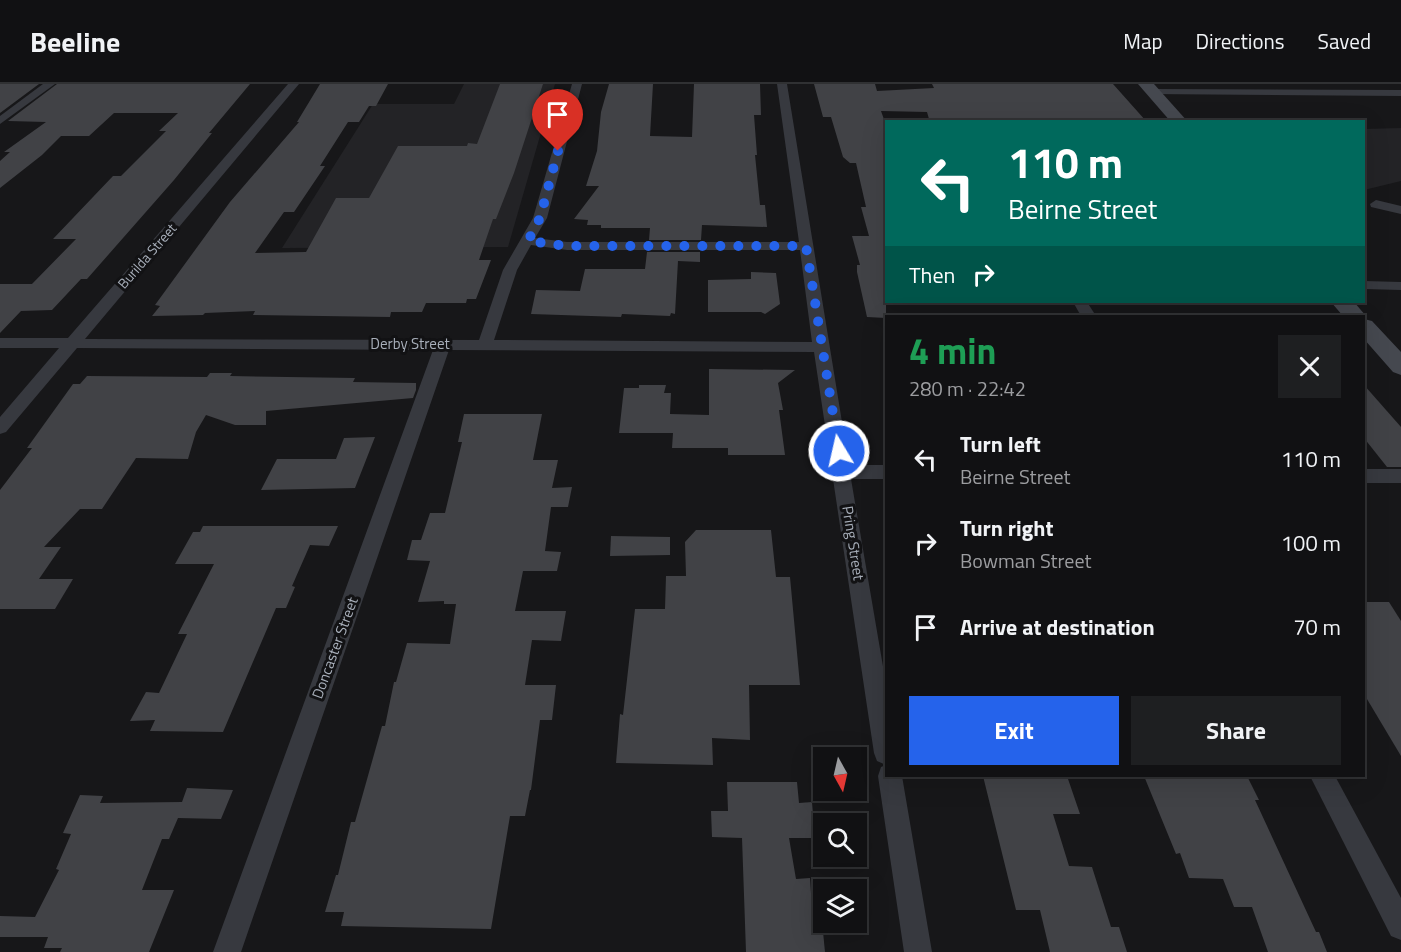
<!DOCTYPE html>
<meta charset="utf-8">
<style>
:root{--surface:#111113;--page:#1e1f21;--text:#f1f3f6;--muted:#9c9da0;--line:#303133;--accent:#2563eb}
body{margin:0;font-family:"Titillium Web",sans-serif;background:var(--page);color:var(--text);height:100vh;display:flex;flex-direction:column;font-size:22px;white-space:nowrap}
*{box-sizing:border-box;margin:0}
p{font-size:20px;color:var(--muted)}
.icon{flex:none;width:33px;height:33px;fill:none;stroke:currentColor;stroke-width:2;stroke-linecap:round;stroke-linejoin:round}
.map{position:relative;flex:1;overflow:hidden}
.drawer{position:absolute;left:885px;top:231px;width:480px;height:462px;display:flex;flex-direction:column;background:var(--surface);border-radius:0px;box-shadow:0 6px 24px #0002,0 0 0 2px var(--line)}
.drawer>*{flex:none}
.top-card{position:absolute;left:885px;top:36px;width:480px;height:183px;border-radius:0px;box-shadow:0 6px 24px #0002,0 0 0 2px var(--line);background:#00695c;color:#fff;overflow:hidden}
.needle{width:39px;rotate:172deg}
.buttons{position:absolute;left:813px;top:663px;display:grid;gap:12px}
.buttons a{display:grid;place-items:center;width:54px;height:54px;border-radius:0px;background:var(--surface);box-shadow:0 6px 24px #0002,0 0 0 2px var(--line);font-size:30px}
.pin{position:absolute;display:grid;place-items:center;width:51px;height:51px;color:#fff;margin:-62px -26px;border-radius:50% 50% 50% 0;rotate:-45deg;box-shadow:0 0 6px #0007}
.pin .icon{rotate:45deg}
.me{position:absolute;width:66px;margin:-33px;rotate:351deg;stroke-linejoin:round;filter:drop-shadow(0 0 4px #0008)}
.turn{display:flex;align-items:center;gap:21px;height:126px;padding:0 24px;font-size:27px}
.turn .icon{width:78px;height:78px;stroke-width:2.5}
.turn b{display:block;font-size:42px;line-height:51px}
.then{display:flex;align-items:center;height:57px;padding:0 24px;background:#0003;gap:12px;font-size:22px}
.round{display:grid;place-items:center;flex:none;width:63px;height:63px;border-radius:0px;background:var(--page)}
.headline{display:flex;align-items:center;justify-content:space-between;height:102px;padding:0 24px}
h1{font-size:36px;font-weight:700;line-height:45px;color:#1e9e55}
.primary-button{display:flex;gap:12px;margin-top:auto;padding:12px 24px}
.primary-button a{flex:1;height:69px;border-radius:0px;background:var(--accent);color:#fff;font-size:24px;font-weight:700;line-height:69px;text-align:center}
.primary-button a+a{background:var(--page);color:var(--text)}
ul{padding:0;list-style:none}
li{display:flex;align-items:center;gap:18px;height:84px;padding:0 24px}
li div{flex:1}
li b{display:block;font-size:22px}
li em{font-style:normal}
header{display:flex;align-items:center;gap:36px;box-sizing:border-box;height:84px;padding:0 30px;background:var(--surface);border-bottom:2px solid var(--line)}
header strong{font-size:28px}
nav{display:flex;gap:33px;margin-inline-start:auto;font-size:21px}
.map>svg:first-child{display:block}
</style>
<header>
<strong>Beeline</strong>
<nav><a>Map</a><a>Directions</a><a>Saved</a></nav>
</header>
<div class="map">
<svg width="1401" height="868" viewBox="0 0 1401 868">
<rect width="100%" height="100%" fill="#171719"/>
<g fill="#232326">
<polygon points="464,0 555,0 508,163 282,164 373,20 454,20"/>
<polygon points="1401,44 1401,97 1364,106 1364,45"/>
</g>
<g fill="#414246">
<polygon points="0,0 39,0 0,29"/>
<polygon points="57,0 250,0 209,49 212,49 174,96 87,195 81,195 52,226 21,227 0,249 0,200 32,200 76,155 53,155 113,92 121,92 166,47 159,47 178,29 114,29 89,52 61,52 42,71 0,104 0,77 10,68 4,68 46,38 8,37"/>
<polygon points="320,0 388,0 376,22 369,22 359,38 348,38 320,82 325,82 294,128 284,128 255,169 306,168 336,114 369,114 398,62 467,62 468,59 477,60 500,0 543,0 514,89 496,135 493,135 479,176 491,176 476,215 467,215 466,219 426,219 422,228 391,228 390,233 253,231 255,227 205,229 203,231 152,232 160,222 155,221 230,118 299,38 297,38"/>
<polygon points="609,0 653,0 650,52 692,53 694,0 760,0 761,31 754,31 757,71 755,71 760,121 765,121 767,143 702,141 701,156 649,156 650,144 601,144 601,141 587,141 588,136 574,135 599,102 586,102 597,67 601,28"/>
<polygon points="814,0 875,0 877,7 934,4 932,0 1113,0 1146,37 937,38 936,34 929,35 927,28 881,27 886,41 886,234 867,233 857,188 857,181 860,181 852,152 869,152 861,123 866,123 856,79 850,79 843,73 831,33 823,33"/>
<polygon points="647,168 700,168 700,178 678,177 675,230 671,229 670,232 622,230 621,233 531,230 536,206 580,207 585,185 645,185"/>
<polygon points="751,188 776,189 780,220 765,230 761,228 708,228 708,196 751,195"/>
<polygon points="709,285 795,286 778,299 783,326 779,326 785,371 728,371 728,364 672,364 673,349 619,349 624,304 639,304 639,301 666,301 664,309 671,309 670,330 709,331"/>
<polygon points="210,289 232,289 230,292 355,294 353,298 416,299 416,306 413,314 266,327 266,341 235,341 206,331 196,348 188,375 136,374 102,425 80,425 44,463 61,463 39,495 73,495 55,525 0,525 0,406 32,364 27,364 73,300 80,300 87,292 207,293"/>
<polygon points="1364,301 1401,343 1401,383 1387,383 1364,354"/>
<polygon points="464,330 542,330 533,376 558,376 552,404 572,403 568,423 551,423 545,467 561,468 557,487 523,487 515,527 566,527 561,557 532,556 525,601 556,601 552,636 540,636 531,706 530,706 525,732 510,732 491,845 341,842 344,828 325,828 336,791 338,791 351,738 355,738 382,642 385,642 394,598 396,598 407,559 450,560 456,520 444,520 444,517 418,518 430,477 407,476 412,456 421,456 430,429 445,429 462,358 458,358"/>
<polygon points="375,353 355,404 261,406 277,375 336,375 344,354"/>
<polygon points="203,442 338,442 329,462 310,461 292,502 295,503 286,524 276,524 223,648 150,647 155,636 130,637 146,608 159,609 187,550 178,550 214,480 175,480 193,448 200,448"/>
<polygon points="696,446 771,446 776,493 790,493 800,601 749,601 750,656 712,654 713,681 616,679 620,630 623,631 635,525 665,525 666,492 686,492 685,458"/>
<polygon points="611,452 670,453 670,471 610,472"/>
<polygon points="1364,518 1389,518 1401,537 1401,672 1364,610"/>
<polygon points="983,692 1067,692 1080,730 1053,730 1069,782 1092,783 1111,843 1119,843 1127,868 1050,868 1040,826 1016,826"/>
<polygon points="1144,692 1247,692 1259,716 1255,716 1316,848 1319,848 1327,868 1268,868 1252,823 1234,823 1223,795 1189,794 1180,769 1176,770"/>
<polygon points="727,698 797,698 799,719 812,718 815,754 789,754 796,795 810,794 811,809 819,807 825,868 746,868 742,754 712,753 711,727 728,727"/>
<polygon points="187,704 233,706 221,735 178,734 169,755 162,755 142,806 174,806 149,868 60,868 62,864 44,864 48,853 0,853 0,832 35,833 59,786 56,785 71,750 63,749 80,711 103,712 100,719 182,718"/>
</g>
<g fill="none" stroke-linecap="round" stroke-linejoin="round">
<g fill="#37393f" fill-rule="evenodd">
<polygon points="43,0 55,0 0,40 0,32"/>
<path d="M 288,0 L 299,0 L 85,255 L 479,256 L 503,186 L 533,134 L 572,0 L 582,0 L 547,134 L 535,154 L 567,158 L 799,158 L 777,0 L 787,0 L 849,381 L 886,381 L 886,395 L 851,395 L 886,600 L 886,681 L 877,677 L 874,669 L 814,268 L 449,266 L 241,868 L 213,868 L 433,266 L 77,264 L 6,348 L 0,350 L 0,333 L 59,264 L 0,264 L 0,254 L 68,254 ZM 531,161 L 567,166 L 800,166 L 812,258 L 494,256 L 517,186 Z"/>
<polygon points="1153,5 1401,6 1401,12 1149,10 1149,6"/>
<polygon points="1376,116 1401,122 1401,130 1371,123 1370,120"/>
<polygon points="1364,197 1401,198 1401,206 1364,205"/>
<polygon points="1073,218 1087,218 1096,232 1081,232"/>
<rect x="1364" y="385" width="37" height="14"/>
<polygon points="886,681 886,692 902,692 932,868 904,868 878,692 881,683"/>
<polygon points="1310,692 1335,692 1401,814 1401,856 1391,852"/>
</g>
<g fill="#45484f" fill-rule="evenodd">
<polygon points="1138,0 1154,0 1188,38 1171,38"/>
<polygon points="1331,218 1354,218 1366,232 1364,235 1372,237 1401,268 1401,291 1393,288 1364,255 1364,232 1343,232"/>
</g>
</g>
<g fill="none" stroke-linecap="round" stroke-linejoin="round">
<polyline stroke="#2563eb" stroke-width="10" stroke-dasharray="0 18" points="558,67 540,134 528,157 567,162 806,162 839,367"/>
</g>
<g text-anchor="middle" stroke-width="6" stroke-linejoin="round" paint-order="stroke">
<g font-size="14" fill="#a8afba" stroke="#121214">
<text transform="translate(147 172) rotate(-49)" y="5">Burilda Street</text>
</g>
<g font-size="15" fill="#a8afba" stroke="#121214">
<text x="410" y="265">Derby Street</text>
<text transform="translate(853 459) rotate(81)" y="5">Pring Street</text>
<text transform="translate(335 564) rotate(-70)" y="5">Doncaster Street</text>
</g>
</g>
</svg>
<div class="buttons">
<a><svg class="needle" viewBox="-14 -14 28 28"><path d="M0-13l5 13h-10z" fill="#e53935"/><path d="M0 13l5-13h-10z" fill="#9c9da0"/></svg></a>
<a><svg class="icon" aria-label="search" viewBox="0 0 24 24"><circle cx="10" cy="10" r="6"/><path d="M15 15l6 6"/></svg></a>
<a><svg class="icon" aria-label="layers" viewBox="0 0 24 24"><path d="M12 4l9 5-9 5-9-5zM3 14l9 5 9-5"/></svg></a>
</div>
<div class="pin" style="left:558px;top:67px;background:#d93025"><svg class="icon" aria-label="arrive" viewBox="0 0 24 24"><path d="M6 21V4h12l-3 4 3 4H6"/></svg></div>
<svg class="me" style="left:839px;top:367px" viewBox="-20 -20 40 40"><circle r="17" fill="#2563eb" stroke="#fff" stroke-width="3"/><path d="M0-11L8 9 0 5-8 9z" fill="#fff"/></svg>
<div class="top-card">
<div class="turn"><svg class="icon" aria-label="left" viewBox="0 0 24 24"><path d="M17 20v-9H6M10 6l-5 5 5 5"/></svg><div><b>110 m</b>Beirne Street</div></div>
<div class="then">Then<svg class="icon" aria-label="right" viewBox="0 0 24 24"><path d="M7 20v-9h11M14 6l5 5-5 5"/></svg></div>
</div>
<section class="drawer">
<div class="headline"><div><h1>4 min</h1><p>280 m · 22:42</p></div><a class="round"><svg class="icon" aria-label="close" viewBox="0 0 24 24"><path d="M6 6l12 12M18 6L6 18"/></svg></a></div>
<ul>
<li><svg class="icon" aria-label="left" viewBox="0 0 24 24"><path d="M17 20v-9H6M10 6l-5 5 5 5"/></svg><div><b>Turn left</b><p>Beirne Street</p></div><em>110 m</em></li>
<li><svg class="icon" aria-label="right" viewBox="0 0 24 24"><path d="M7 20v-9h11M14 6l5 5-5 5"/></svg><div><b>Turn right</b><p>Bowman Street</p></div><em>100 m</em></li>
<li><svg class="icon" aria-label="arrive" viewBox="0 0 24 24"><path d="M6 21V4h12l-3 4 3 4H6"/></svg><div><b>Arrive at destination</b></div><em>70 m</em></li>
</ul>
<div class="primary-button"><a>Exit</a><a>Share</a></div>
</section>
</div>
